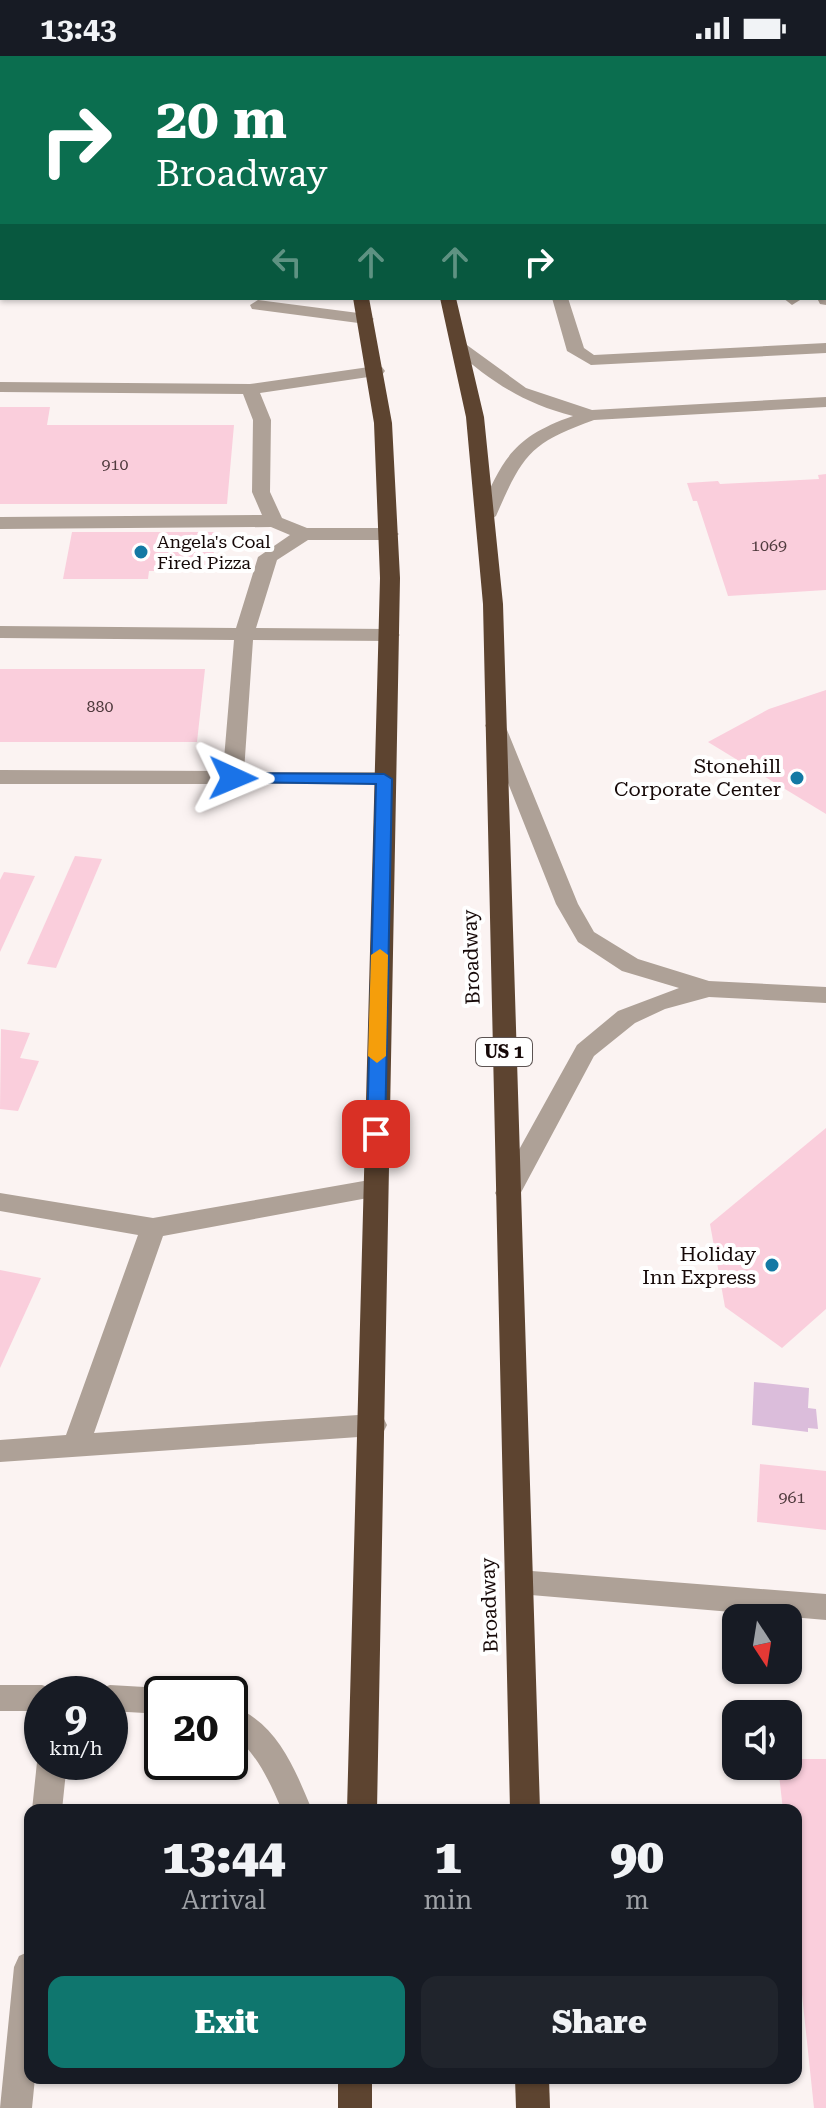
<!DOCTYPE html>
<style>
:root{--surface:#171b24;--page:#20242c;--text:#f1f3f6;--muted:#9ea1a6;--accent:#0f766e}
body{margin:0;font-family:"Roboto Serif",serif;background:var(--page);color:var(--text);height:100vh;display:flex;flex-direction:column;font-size:30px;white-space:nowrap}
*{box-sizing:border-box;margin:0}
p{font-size:26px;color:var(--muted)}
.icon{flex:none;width:44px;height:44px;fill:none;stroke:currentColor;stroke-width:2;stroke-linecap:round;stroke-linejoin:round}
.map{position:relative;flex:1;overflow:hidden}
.drawer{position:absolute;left:24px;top:1748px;width:778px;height:280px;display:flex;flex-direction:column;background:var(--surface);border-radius:16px;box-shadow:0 2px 6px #0004}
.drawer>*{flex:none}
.guide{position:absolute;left:0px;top:0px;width:826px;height:244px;box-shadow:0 2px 6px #0004;background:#0b6e4f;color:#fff;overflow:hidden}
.needle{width:52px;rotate:168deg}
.buttons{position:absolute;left:722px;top:1548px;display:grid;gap:16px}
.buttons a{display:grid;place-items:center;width:80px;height:80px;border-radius:16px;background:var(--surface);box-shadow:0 2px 6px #0004;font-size:40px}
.speed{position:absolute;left:24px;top:1620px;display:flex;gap:16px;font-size:40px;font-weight:700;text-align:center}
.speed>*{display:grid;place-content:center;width:104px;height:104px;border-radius:50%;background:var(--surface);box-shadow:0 2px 6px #0004;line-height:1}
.speed small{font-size:20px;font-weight:400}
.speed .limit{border:4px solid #111;border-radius:12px;background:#fff;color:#111}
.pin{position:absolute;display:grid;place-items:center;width:68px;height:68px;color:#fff;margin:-34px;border-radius:16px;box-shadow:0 4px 12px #0006}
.me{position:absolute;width:88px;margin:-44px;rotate:91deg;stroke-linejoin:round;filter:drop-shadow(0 0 6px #0008)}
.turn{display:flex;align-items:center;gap:28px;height:168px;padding:0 24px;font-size:36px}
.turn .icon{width:104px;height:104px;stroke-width:2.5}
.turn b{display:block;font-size:56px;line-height:68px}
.lanes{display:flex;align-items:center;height:76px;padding:0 24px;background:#0003;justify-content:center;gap:40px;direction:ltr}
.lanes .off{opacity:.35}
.eta{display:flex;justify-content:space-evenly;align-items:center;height:136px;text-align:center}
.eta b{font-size:48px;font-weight:800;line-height:56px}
.primary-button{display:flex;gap:16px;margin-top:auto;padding:16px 24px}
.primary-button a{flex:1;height:92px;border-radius:16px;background:var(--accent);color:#fff;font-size:32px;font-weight:800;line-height:92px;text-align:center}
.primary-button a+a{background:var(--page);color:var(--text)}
.status{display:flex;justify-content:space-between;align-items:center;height:56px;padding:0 40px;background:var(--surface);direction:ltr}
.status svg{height:22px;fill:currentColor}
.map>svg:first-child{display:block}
</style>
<div class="status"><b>13:43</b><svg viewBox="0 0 49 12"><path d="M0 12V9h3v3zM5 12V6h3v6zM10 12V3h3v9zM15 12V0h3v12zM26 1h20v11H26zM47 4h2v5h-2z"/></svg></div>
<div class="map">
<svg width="826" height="2052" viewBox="0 0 826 2052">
<rect width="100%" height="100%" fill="#fbf3f2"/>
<polygon fill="#dbbddb" points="754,1326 809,1332 808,1352 816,1353 818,1373 808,1372 808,1376 752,1369"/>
<g fill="#facedc">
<polygon points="0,351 50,351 47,369 234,369 227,448 0,448"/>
<polygon points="826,418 826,534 728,540 697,445 693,445 687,427 718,425 720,428 819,423 818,419"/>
<polygon points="72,476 216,476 212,515 149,515 148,523 63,523"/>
<polygon points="0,613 205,613 197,686 0,686"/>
<polygon points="826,634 826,758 708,686 769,653"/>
<polygon points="75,800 102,803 56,912 27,908"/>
<polygon points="4,816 35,820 0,896 0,824"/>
<polygon points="1,973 30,977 20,1002 39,1005 18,1055 0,1053"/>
<polygon points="826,1072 826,1253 782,1292 725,1251 710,1168"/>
<polygon points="0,1214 41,1222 0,1312"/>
<polygon points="760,1408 826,1415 826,1474 757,1466"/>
<polygon points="788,1703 826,1703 826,2052 814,2052 796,1882 796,1754 783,1754 778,1710 788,1710"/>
</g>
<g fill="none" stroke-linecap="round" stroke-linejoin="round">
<g fill="#aea197" fill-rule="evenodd">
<rect x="824" y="28" width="2" height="9"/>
<polygon points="826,57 826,67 824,68 824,58"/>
<polygon points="826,101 826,111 824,112 824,102"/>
<rect x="0" y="127" width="2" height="10"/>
<polygon points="824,234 826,234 826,249 820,248 817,242 824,242"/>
<polygon points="552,242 568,242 584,292 594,299 826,287 826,297 591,309 567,295"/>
<polygon points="783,242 799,242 800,244 792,249"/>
<polygon points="258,244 366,258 374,263 366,268 252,253 250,249"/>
<path d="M 460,284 L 526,332 L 592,354 L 826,341 L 826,351 L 594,364 C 530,387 523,398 496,460 L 487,466 L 478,460 C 502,403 513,381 573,360 C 525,348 491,326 454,293 L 451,289 L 454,285 Z"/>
<polygon points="376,310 382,311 385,315 382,319 260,337 271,364 270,436 282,462 307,472 390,472 399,478 390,484 308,484 277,504 256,572 390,573 400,579 390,585 253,584 244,716 384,716 395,723 391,728 0,728 0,714 223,715 234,584 0,582 0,570 236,572 258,501 290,479 271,471 0,473 0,461 262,459 252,436 253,364 243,338 0,336 0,326 250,328"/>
<polygon points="495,663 505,669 578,848 594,876 638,903 709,925 826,931 826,947 709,941 665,953 635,967 594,1000 517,1144 508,1146 499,1144 495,1137 577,989 618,955 679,932 622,915 578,886 556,848 485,669"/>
<polygon points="375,1123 384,1125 387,1132 384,1139 163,1180 94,1377 373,1358 383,1361 387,1369 383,1377 373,1380 0,1406 0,1384 66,1379 138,1179 0,1155 0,1137 153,1162"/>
<polygon points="519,1514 826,1538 826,1564 519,1538 509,1535 505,1526 509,1517"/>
<polygon points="0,1629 42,1629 53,1633 55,1638 42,1638 42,1655 0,1655"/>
<polygon points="110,1629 162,1632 174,1638 162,1638 162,1658 110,1655 110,1638 97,1638 99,1633"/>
<path d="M 230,1649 C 277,1666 294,1711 312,1754 L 282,1754 C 269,1725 257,1696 230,1677 Z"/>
<polygon points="41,1696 42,1706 67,1706 62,1754 32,1754 37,1706"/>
<polygon points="30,1895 30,2022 35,2022 32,2052 0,2052 14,1911 19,1900"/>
</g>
<g fill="#5d4430" fill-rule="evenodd">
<polygon points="268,0 282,0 283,2 269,2"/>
<polygon points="346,0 360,0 361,2 347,2"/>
<polygon points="353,242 369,242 392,367 400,522 377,1754 347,1754 380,522 374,367"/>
<polygon points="440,242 456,242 484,361 503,548 540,1754 510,1754 483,548 466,361"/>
<rect x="338" y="2022" width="34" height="30"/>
<polygon points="515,2022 549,2022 550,2052 516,2052"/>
</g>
</g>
<polygon fill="#1a73e8" stroke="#114b97" stroke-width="2" points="233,717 384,718 392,723 385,1078 383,1083 369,1083 367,1078 376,728 227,726 227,718"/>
<polygon fill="#f59e0b" points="380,893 388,899 386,1000 377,1007 368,1000 371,899"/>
<g fill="#1379a4" stroke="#fff" stroke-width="3">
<circle cx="141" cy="496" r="8"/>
<circle cx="797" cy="722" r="8"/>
<circle cx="772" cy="1209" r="8"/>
</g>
<g text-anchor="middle" stroke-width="8" stroke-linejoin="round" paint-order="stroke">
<g font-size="16" fill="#4f3a3d">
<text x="115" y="414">910</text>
<text x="769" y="495">1069</text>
<text x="100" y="656">880</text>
<text x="792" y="1447">961</text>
</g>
<g font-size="18" fill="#160908" stroke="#fff" text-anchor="start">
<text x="157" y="492">Angela's Coal<tspan x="157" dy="21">Fired Pizza</tspan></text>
</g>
<rect fill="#fff" stroke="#5c5352" stroke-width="2" x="476" y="982" width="56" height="28" rx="6"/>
<g font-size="18" font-weight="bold" fill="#160908">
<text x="504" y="1002">US 1</text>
</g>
<g font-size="20" fill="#160908" stroke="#fff" text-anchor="end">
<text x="781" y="717">Stonehill<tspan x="781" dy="23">Corporate Center</tspan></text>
<text x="756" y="1205">Holiday<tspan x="756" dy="23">Inn Express</tspan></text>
</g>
<g font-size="20" fill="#160908" stroke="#fff">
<text transform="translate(471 901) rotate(-92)" y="7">Broadway</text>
<text transform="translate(489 1549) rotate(-92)" y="7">Broadway</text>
</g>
</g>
</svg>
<div class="buttons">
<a><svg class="needle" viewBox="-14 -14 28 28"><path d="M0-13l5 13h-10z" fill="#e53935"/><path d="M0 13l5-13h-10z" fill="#9ea1a6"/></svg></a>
<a><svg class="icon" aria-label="sound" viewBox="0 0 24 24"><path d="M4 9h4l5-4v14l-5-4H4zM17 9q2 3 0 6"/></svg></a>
</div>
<div class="speed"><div>9<small>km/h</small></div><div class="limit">20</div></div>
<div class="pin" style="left:376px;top:1078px;background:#d93025"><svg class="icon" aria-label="arrive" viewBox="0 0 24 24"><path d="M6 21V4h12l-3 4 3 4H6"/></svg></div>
<svg class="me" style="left:233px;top:722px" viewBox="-20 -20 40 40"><path d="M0-17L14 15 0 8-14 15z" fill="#1a73e8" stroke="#fff" stroke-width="4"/></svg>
<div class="guide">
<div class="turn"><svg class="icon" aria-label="right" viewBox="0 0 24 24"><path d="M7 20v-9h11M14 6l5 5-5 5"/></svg><div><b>20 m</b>Broadway</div></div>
<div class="lanes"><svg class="icon off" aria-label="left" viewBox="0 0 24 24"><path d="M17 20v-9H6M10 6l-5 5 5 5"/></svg><svg class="icon off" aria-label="ahead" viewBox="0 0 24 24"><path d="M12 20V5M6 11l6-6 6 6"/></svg><svg class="icon off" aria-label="ahead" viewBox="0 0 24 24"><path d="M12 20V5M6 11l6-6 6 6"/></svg><svg class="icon" aria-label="right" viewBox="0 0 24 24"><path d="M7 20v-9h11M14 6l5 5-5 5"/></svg></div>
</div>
<section class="drawer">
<div class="eta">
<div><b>13:44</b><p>Arrival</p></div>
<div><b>1</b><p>min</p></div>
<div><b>90</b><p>m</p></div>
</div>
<div class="primary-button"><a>Exit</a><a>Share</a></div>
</section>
</div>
